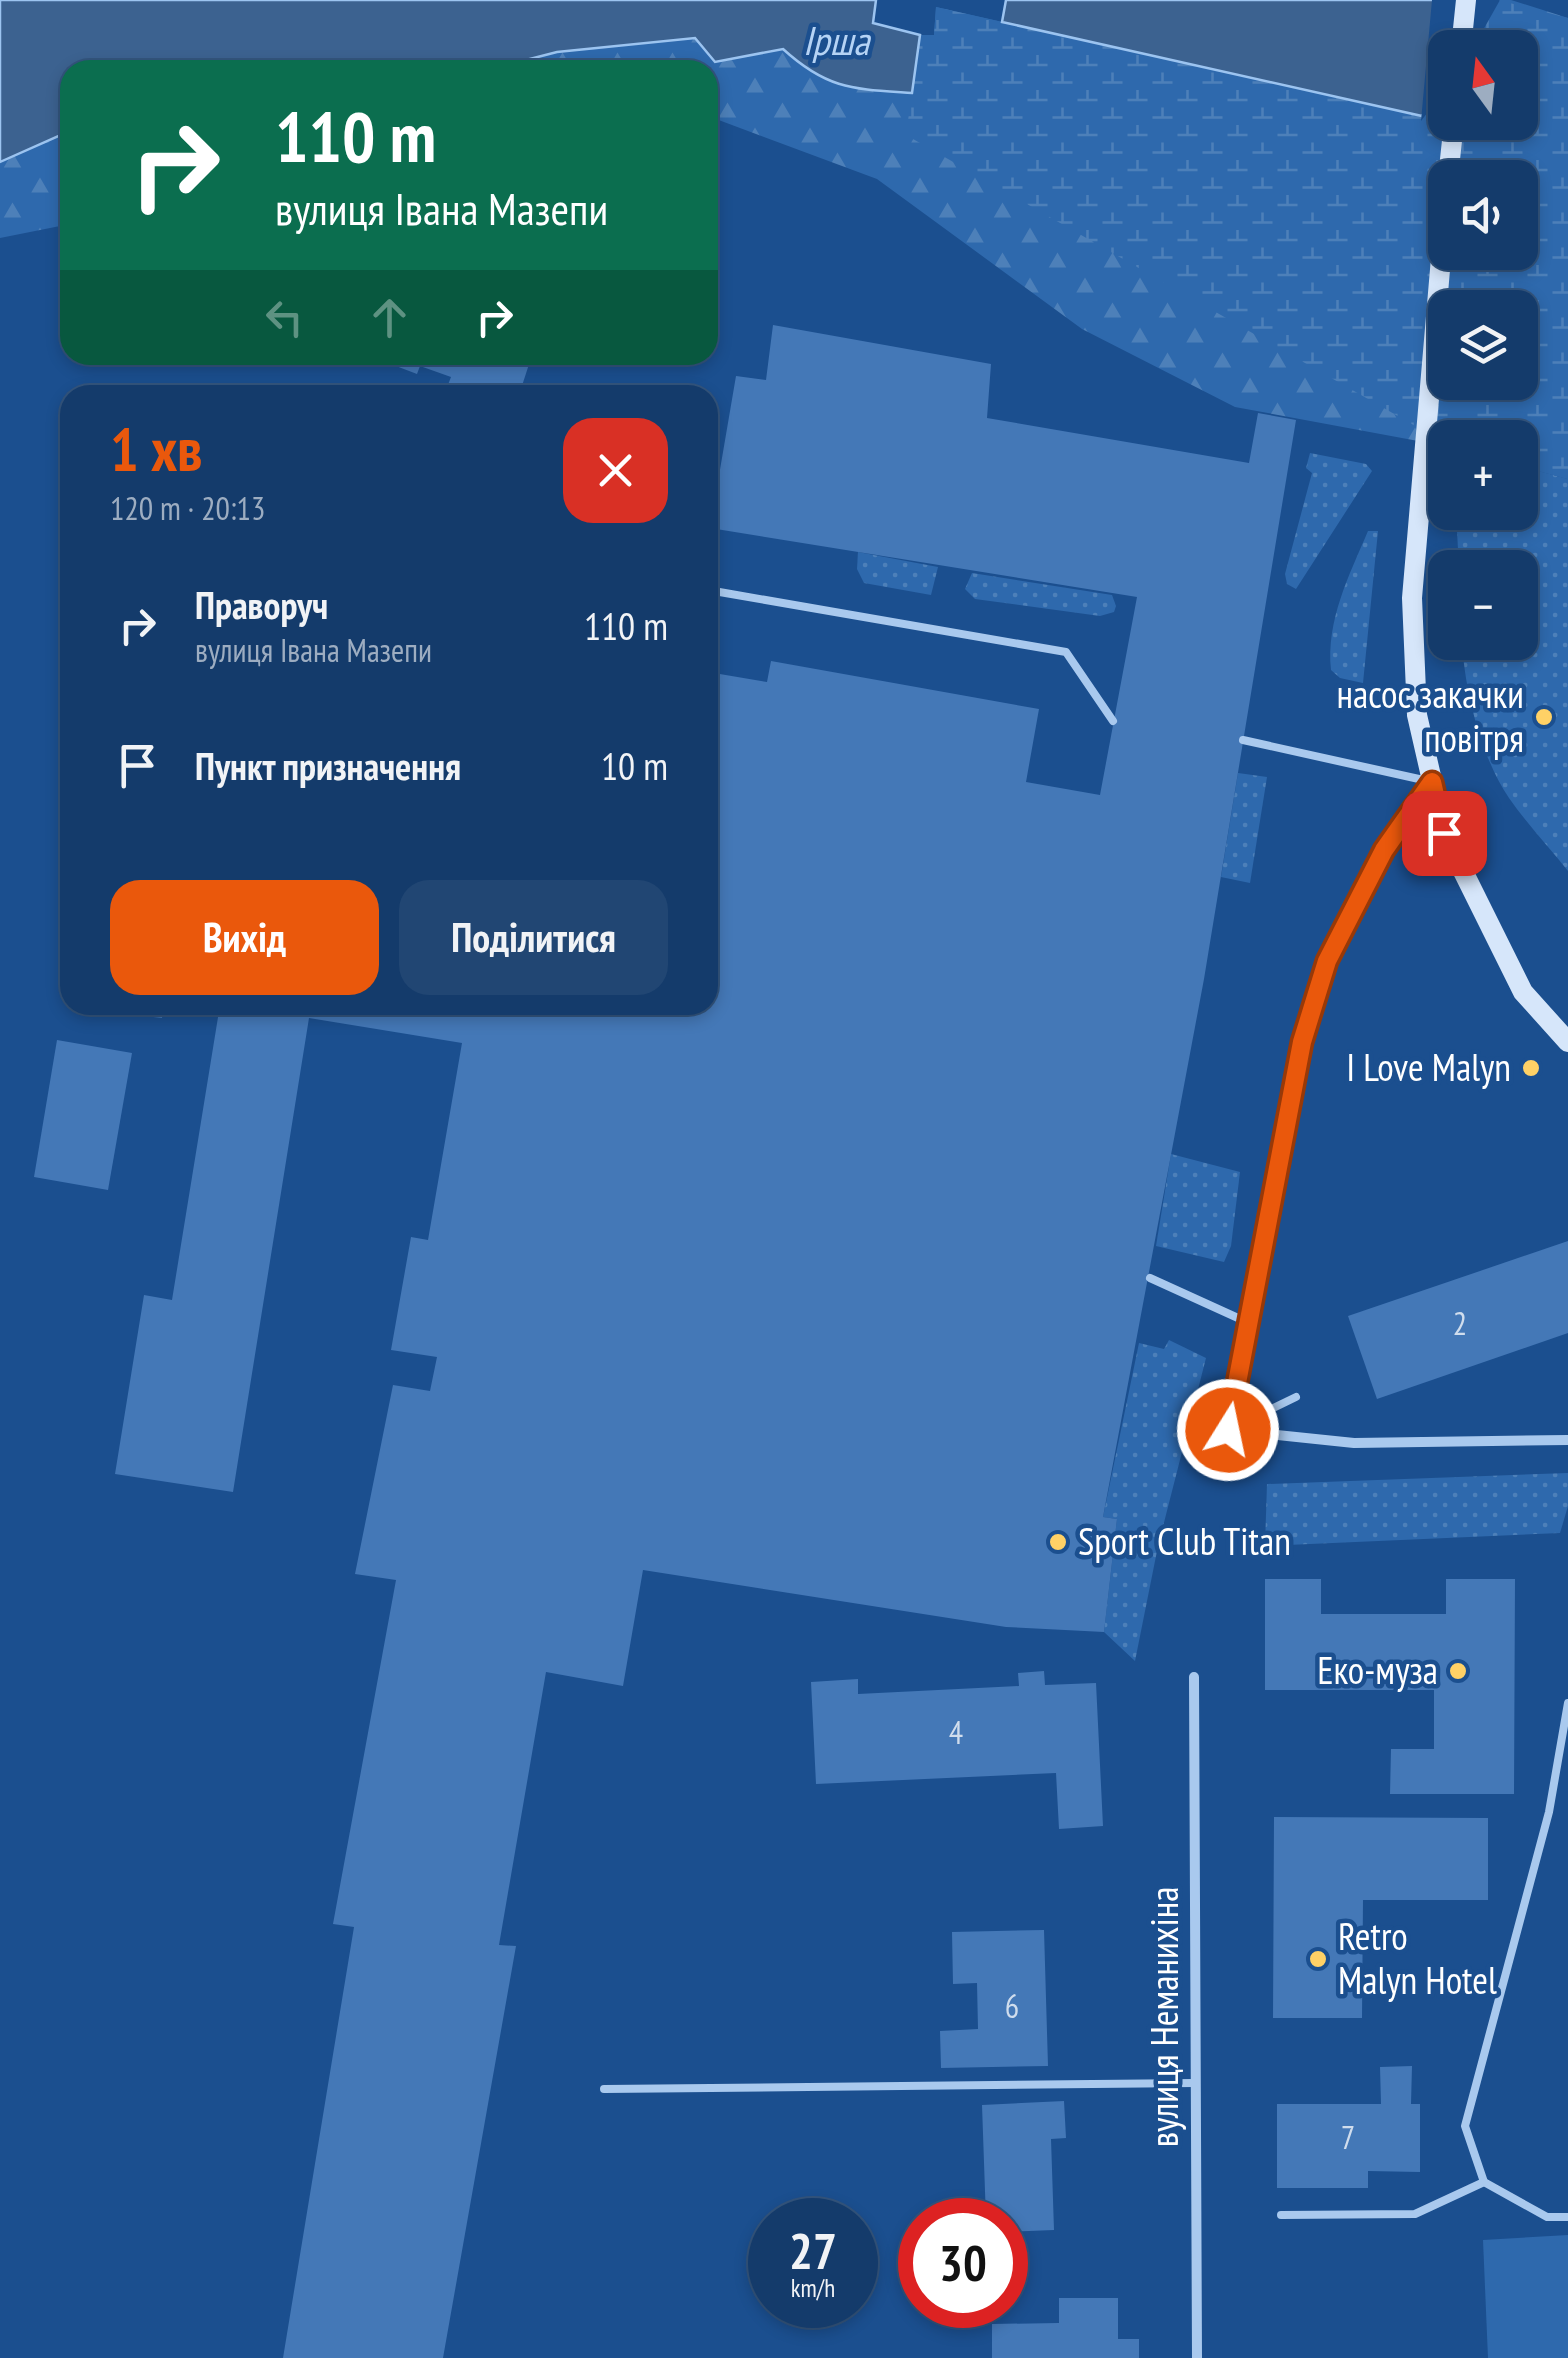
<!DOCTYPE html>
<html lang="uk">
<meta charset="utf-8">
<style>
:root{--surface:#143b6b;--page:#214673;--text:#f1f3f6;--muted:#9dadc1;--line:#33557e;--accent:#ea580c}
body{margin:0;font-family:"PT Sans Narrow",sans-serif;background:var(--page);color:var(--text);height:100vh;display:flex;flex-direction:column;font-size:38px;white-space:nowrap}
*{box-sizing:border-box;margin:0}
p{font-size:32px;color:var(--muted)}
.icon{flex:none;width:55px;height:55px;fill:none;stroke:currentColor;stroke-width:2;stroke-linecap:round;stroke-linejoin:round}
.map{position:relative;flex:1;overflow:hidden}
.panel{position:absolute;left:60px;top:385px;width:658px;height:630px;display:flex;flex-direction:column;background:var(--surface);border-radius:30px;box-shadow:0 5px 15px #0003,0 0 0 2px var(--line)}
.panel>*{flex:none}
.banner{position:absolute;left:60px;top:60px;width:658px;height:305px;border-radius:30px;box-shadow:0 5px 15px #0003,0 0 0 2px var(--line);background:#0b6e4f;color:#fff;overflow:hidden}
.needle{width:65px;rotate:345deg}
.controls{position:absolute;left:1428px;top:30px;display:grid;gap:20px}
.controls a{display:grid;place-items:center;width:110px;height:110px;border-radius:20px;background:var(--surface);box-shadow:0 5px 15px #0003,0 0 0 2px var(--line);font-size:50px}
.speed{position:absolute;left:748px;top:2198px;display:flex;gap:20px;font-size:50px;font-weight:700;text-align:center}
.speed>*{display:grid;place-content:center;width:130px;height:130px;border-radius:50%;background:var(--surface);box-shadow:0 5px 15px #0003,0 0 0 2px var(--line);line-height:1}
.speed small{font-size:25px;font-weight:400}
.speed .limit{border:15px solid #d22;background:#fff;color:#111}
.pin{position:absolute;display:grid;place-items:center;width:85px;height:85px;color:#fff;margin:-42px;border-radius:20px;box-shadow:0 5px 15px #0006}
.me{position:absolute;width:110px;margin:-55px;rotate:10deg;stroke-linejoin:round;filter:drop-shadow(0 0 8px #0008)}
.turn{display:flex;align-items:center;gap:35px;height:210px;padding:0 50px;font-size:45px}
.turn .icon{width:130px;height:130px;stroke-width:2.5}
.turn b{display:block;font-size:70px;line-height:85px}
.lanes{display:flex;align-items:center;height:95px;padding:0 50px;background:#0003;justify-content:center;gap:50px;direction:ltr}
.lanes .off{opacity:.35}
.round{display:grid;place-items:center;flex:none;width:105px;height:105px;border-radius:30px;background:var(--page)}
.overview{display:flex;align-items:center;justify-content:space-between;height:170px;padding:0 50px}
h1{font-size:60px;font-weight:800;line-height:75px;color:var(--accent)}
.button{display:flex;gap:20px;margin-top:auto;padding:20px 50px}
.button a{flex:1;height:115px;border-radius:30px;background:var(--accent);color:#fff;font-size:40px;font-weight:800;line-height:115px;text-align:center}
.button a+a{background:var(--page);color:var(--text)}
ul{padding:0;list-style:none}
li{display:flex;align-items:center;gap:30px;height:140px;padding:0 50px}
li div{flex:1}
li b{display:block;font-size:38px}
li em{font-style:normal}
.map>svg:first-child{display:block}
</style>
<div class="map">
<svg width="1568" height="2358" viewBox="0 0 1568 2358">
<defs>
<pattern id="grass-dots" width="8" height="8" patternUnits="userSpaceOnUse" patternTransform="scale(2.5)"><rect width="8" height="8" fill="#2e69ad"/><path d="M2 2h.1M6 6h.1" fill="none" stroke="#4d80b9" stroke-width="1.8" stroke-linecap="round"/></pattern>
<pattern id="forest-firs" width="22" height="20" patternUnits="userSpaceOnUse" patternTransform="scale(2.5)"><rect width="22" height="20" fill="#2e69ad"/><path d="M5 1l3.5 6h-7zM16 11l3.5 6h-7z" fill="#4d80b9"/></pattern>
<pattern id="wetland-marsh" width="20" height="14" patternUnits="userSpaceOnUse" patternTransform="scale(2.5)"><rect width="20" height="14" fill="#2e69ad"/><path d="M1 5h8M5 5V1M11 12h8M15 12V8" fill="none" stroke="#4d80b9"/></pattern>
</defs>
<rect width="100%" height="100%" fill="#1b4f8f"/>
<g fill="url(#grass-dots)">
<polygon points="1310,453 1366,464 1372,471 1296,589 1287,584 1285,574 1312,473 1306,468"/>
<path d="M 1520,466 L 1568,479 L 1568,871 C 1549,847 1527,824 1509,798 C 1481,757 1465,691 1462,643 L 1520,642 L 1520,568 L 1459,567 L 1456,513 L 1520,512 Z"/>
<path d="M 1368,531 L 1378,531 L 1363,683 L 1340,678 L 1331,670 C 1326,620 1349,576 1368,531 Z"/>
<polygon points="858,552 938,567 931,595 864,583 857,569"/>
<polygon points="972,573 1112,595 1116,606 1114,612 1100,616 975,599 965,589"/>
<polygon points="1238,773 1267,777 1250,883 1221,877"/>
<polygon points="1171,1154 1240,1172 1231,1246 1224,1262 1156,1246"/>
<polygon points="1169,1340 1206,1358 1158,1546 1135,1661 1104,1632 1117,1519 1103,1517 1139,1343 1164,1349"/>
<polygon points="1568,1473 1568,1506 1560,1533 1265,1546 1267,1484"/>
</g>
<g fill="url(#forest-firs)" fill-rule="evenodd">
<path d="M 1006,0 L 1511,0 L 1568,18 L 1568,479 L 1520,466 L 1520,438 L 1445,438 L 1445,446 L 1235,407 L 1082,329 L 877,179 L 708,116 L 708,70 L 487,70 L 557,52 L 695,38 L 715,62 L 783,49 C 827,90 854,89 912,92 L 920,35 L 934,35 L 936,7 L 1002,22 ZM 1445,48 L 1520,48 L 1520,122 L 1445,122 ZM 1445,178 L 1520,178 L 1520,252 L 1445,252 ZM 1445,308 L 1520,308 L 1520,382 L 1445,382 Z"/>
<polygon points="70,131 70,224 0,238 0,162"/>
</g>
<path fill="url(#wetland-marsh)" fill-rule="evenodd" d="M 1498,0 L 1568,18 L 1568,479 L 1520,466 L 1520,438 L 1445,438 L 1445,443 L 906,135 L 920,35 L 934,35 L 936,7 L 1421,116 L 1445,81 L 1445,122 L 1520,122 L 1520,48 L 1467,47 ZM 1445,178 L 1520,178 L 1520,252 L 1445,252 ZM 1445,308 L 1520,308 L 1520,382 L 1445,382 Z"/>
<polygon fill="#2e69ad" points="1568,2235 1568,2358 1488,2358 1483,2240"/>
<g fill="#3c6290" stroke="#9cc4f0" stroke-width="2.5">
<path d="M 0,0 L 876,0 L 873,23 L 920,35 L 912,93 C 854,89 828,90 783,49 L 715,62 L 695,38 L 557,52 L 487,70 L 70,70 L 70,131 L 0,162 Z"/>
<polygon points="1006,0 1498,0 1445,48 1445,81 1422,116 1002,22"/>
</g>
<polygon fill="#1b4f8f" points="1432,0 1500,0 1473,48 1445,48 1445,90 1421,121"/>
<g fill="#4478b7">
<polygon points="773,325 991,364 987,418 1249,463 1258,413 1296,420 1204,979 1103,1517 1117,1519 1104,1632 1006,1627 643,1570 623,1686 546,1672 499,1945 516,1946 443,2358 283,2358 354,1927 333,1924 396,1580 355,1574 393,1385 430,1391 437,1357 391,1350 411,1237 428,1240 462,1043 309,1018 233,1492 115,1474 144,1295 172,1300 220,1005 708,1005 708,672 767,682 771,661 1039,709 1026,782 1100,795 1137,597 710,528 736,376 766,380"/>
<polygon points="367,355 532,355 519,395 444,395 451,377 420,366 417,374"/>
<polygon points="84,1005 164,1005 162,1018 83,1009"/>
<polygon points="57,1040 132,1053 108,1190 34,1177"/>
<polygon points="1568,1241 1568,1333 1377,1399 1348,1316"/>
<polygon points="1265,1579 1321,1579 1321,1614 1446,1614 1446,1579 1515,1579 1514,1794 1390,1794 1391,1749 1434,1749 1434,1690 1265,1690"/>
<polygon points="1044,1671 1045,1685 1096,1683 1103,1826 1059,1829 1056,1773 816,1784 811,1682 858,1679 858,1694 1019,1686 1018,1673"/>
<polygon points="1274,1817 1488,1818 1488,1900 1363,1900 1362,2018 1273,2018"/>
<polygon points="1044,1930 1048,2066 941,2068 940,2031 978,2029 977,1983 953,1984 952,1932"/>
<polygon points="1412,2066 1411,2104 1420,2104 1420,2172 1368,2171 1368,2188 1277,2188 1277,2104 1381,2104 1380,2067"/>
<polygon points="1064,2101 1066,2138 1051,2139 1054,2230 1005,2232 1005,2220 986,2220 982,2105"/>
<polygon points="1059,2298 1118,2298 1118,2339 1139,2339 1139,2358 992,2358 992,2324 1059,2323"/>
</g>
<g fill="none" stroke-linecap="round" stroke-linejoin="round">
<g stroke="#a9c9ee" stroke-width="8">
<polyline points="708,590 1066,652 1113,721"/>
<polyline points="1243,740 1428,781"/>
<polyline points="1150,1278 1249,1323"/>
<polyline points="1228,1430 1296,1397"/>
<polyline points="1568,1703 1549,1812 1465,2126 1484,2182 1547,2217 1568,2217"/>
<polyline points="604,2089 1195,2083"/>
<polyline points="1281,2215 1415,2214 1484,2182"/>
</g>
<g stroke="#a9c9ee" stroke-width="10">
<polyline points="1430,785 1384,850 1327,961 1302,1042 1228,1430 1354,1443 1568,1440"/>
<polyline points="1194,1677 1197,2358"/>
</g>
<g stroke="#d6e6fa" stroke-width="20">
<polyline points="1461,48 1466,0"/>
<polyline points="1448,178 1454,122"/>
<polyline points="1445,211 1412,598 1417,715 1444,833 1523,992 1568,1042"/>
</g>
</g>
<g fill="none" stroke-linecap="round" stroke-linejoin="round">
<defs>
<polyline id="route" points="1228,1430 1302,1042 1327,961 1384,850 1432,782 1444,833"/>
</defs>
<use href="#route" stroke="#983908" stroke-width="25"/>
<use href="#route" stroke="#ea580c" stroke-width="18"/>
</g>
<g fill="#ffd166" stroke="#1b4f8f" stroke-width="4">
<circle cx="1544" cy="717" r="10"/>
<circle cx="1531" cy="1068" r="10"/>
<circle cx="1058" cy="1542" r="10"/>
<circle cx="1458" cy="1671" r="10"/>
<circle cx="1318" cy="1959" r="10"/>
</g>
<g text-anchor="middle" stroke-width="9" stroke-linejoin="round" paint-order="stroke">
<g font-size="32" fill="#d0dded">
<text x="1460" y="1335">2</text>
<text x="956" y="1744">4</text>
<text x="1012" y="2018">6</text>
<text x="1348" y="2149">7</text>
</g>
<g font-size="38" fill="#fff" stroke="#1b4f8f" text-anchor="end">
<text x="1524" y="708">насос закачки<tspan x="1524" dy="44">повітря</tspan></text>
<text x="1511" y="1081">I Love Malyn</text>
<text x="1078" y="1555" text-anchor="start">Sport Club Titan</text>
<text x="1438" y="1684">Еко-муза</text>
<text x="1338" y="1950" text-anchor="start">Retro<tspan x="1338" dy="44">Malyn Hotel</tspan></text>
</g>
<g font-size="38" fill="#fff" stroke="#1b4f8f">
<text transform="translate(1165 2017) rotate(-90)" y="13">вулиця Неманихіна</text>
</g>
<g font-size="40" font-style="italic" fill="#b5d3f5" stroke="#1b4f8f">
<text x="836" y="55">Ірша</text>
</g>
</g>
</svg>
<div class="controls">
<a><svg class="needle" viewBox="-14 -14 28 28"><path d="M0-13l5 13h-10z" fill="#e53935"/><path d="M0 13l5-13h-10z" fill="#9dadc1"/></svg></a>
<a><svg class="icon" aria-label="sound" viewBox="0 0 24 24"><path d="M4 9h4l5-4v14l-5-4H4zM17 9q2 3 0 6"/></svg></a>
<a><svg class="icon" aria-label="layers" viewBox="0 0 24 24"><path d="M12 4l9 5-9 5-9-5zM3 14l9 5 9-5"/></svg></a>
<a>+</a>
<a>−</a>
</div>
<div class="speed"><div>27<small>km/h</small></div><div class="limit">30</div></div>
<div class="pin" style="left:1444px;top:833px;background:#d93025"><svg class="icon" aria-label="arrive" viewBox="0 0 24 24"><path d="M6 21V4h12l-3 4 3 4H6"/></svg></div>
<svg class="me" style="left:1228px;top:1430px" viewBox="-20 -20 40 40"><circle r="17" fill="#ea580c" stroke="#fff" stroke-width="3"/><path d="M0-11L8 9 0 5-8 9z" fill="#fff"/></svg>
<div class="banner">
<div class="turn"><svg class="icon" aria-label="right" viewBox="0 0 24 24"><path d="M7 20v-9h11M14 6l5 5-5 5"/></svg><div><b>110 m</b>вулиця Івана Мазепи</div></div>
<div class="lanes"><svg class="icon off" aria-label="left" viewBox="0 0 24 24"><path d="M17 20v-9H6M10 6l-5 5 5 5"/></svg><svg class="icon off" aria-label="ahead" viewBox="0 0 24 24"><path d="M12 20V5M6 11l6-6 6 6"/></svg><svg class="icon" aria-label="right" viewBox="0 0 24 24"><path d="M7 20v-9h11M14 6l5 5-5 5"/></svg></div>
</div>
<section class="panel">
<div class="overview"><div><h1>1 хв</h1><p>120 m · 20:13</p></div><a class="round" style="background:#d93025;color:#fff"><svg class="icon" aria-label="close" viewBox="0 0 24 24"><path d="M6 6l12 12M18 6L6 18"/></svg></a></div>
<ul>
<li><svg class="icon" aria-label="right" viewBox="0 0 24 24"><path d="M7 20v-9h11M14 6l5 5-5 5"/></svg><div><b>Праворуч</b><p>вулиця Івана Мазепи</p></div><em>110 m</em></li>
<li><svg class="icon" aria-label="arrive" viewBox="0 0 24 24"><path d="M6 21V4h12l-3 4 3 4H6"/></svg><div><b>Пункт призначення</b></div><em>10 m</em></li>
</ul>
<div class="button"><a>Вихід</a><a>Поділитися</a></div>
</section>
</div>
